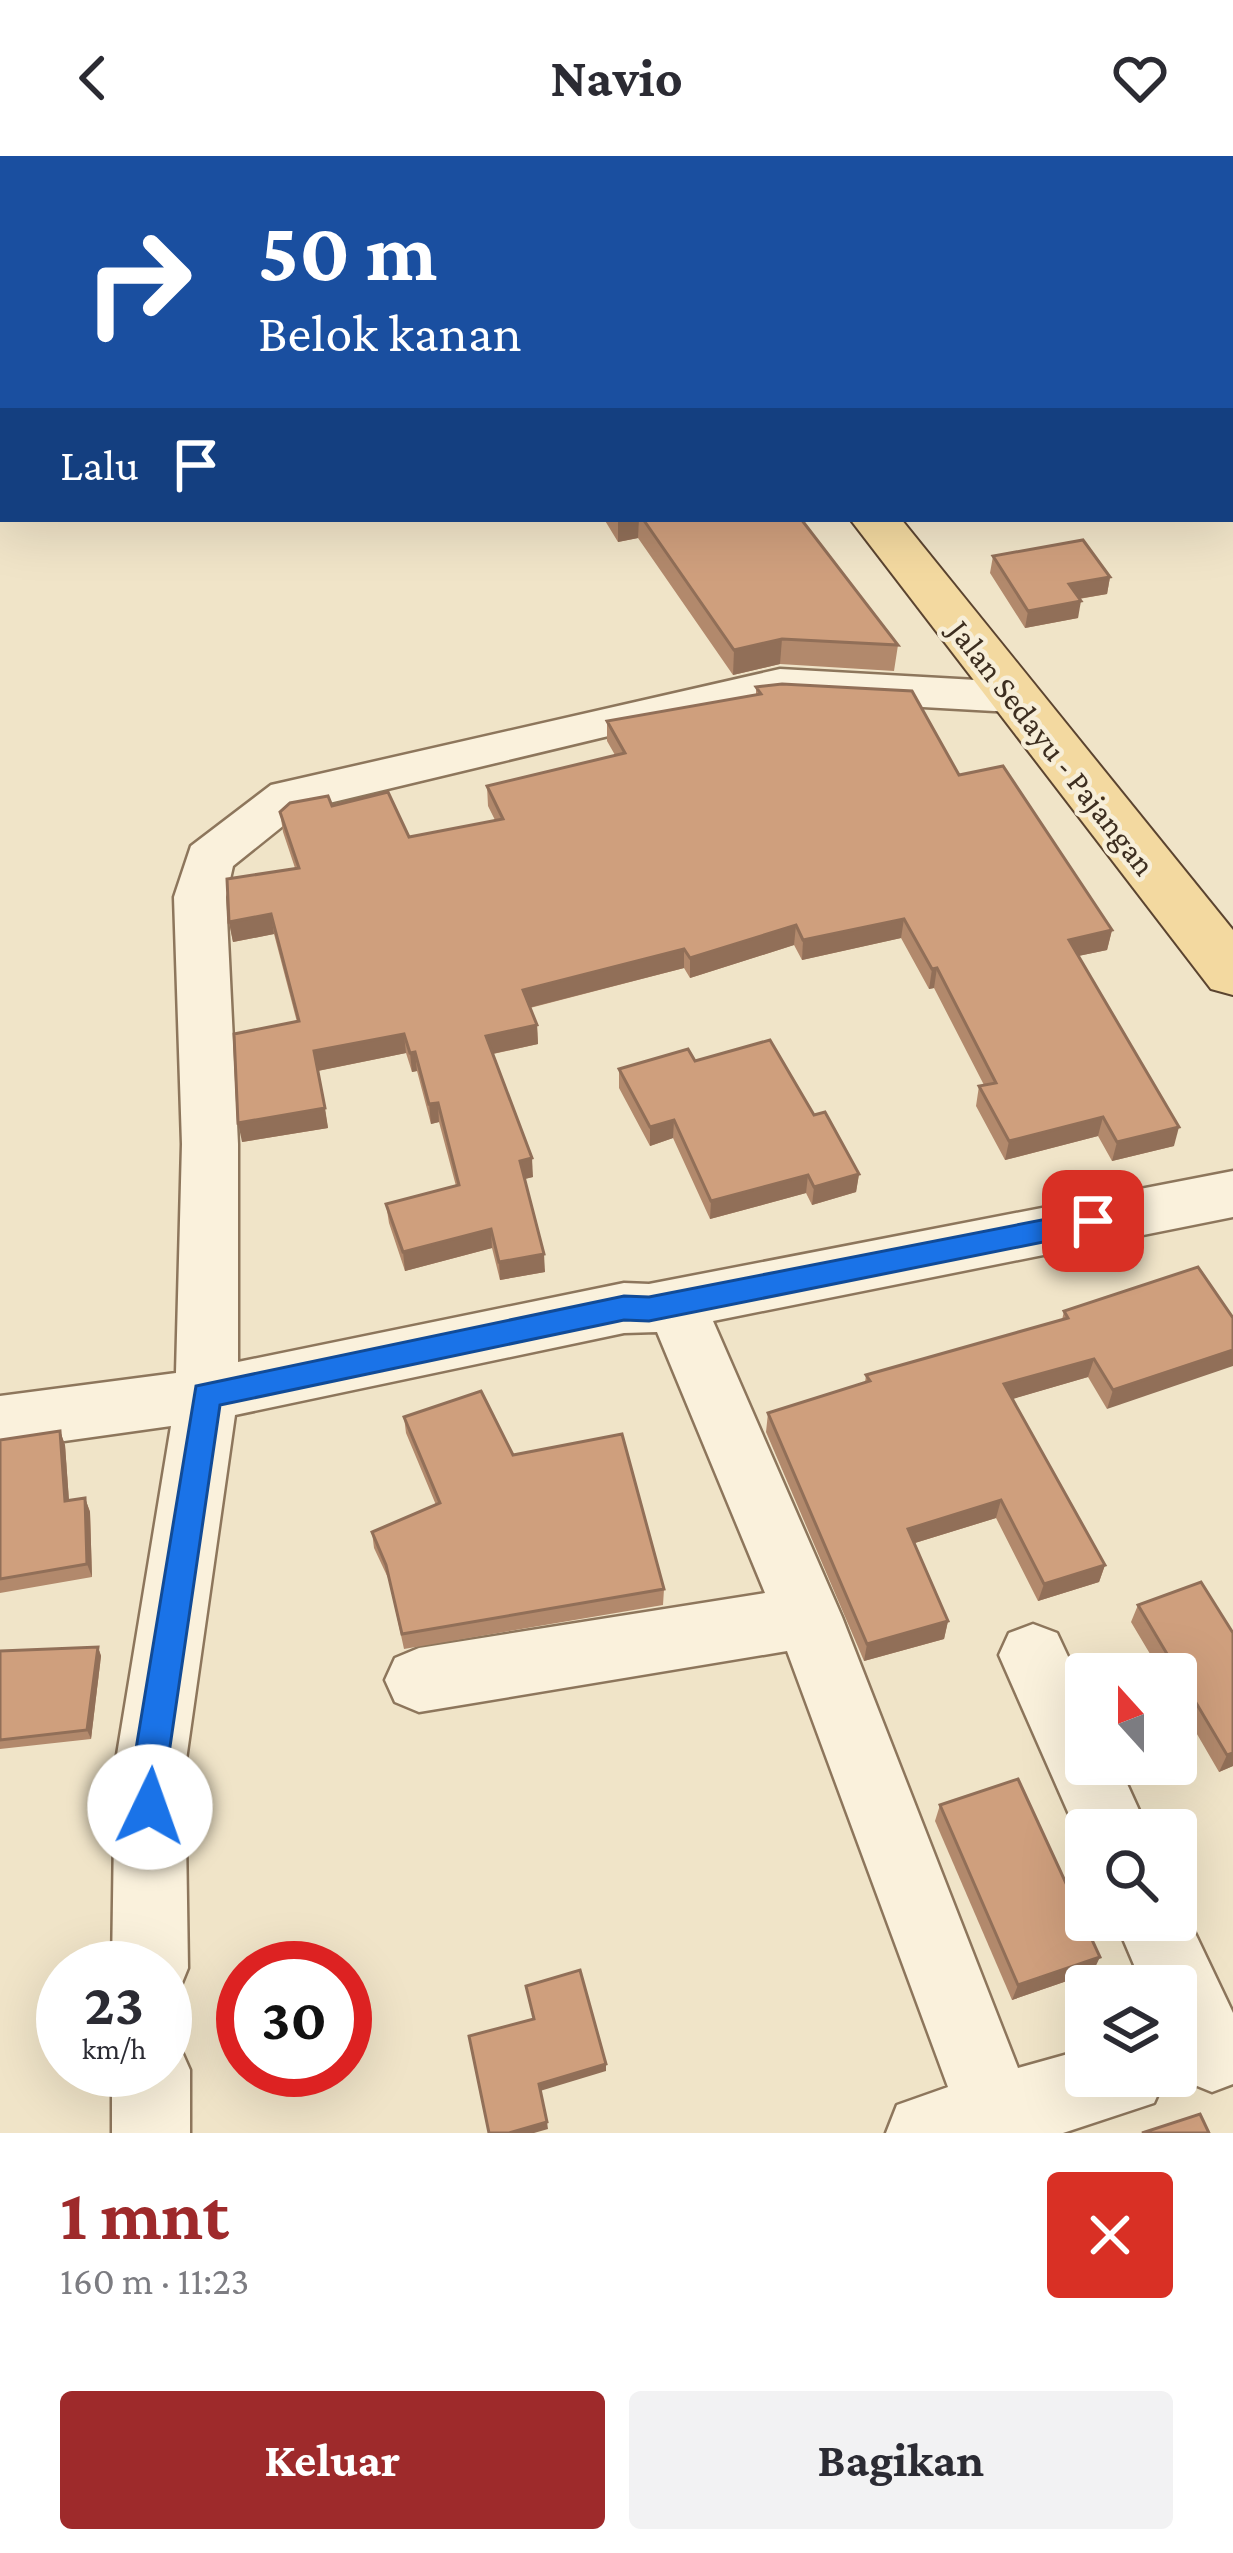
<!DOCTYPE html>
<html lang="id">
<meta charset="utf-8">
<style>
:root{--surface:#fff;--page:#f2f2f3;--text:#2b2b33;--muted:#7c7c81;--accent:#9e2a2b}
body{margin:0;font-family:"Crimson Pro",serif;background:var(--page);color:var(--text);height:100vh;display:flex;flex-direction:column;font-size:45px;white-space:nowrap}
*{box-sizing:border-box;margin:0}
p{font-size:39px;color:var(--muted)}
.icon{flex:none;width:66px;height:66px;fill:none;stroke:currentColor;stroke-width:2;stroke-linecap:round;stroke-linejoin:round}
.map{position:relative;height:1977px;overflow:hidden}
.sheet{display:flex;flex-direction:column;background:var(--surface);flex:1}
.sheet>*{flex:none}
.hud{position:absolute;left:0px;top:0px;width:1233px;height:366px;box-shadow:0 12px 48px #0002;background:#1a4fa0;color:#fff;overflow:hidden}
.needle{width:78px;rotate:339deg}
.fabs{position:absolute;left:1065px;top:1497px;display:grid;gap:24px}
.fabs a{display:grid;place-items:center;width:132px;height:132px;border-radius:12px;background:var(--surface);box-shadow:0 12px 48px #0002;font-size:60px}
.speed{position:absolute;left:36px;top:1785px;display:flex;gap:24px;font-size:60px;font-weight:700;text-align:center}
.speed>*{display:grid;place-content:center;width:156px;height:156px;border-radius:50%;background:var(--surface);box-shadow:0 12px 48px #0002;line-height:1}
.speed small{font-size:30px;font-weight:400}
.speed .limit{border:18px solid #d22;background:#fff;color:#111}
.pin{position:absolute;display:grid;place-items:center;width:102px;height:102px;color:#fff;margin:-51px;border-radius:24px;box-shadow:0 6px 18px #0006}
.me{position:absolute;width:132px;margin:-66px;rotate:3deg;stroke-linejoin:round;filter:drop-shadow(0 0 9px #0008)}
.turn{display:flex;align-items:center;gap:42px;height:252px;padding:0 60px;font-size:54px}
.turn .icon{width:156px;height:156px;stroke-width:2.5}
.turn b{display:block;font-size:84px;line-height:102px}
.then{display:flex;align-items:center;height:114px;padding:0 60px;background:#0003;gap:24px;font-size:45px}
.round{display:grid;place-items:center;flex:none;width:126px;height:126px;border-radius:12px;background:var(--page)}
.overview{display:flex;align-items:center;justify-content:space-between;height:204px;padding:0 60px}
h1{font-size:72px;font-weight:700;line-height:90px;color:var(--accent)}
.cta{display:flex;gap:24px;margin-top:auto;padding:24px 60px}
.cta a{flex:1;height:138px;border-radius:12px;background:var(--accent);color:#fff;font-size:48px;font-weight:700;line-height:138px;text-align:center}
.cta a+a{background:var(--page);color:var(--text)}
header{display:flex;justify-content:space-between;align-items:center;height:156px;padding:0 60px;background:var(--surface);font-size:54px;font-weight:700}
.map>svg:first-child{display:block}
</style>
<header><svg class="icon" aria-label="back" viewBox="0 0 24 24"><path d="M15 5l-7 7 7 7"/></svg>Navio<svg class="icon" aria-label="heart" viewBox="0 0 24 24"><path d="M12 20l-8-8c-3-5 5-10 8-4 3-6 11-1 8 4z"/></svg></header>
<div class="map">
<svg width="1233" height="1977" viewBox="0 0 1233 1977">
<rect width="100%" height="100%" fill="#f0e4c8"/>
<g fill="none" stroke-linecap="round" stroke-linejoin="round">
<defs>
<g id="minor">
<polygon points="1124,0 1160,0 1162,3 1126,3"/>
<rect x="1230" y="95" width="3" height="26"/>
<polygon points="780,513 1012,526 1029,530 1036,541 1029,552 1012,556 780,543 738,549 304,653 233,710 226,741 238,988 238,1206 624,1127 649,1128 1233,1015 1233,1061 713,1165 842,1461 1018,1912 1086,1893 1086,1920 1166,1920 1154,1947 1063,1977 886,1977 897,1949 948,1931 787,1495 419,1556 395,1546 385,1524 395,1502 419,1492 765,1437 657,1176 624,1177 235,1259 185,1611 188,1812 177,1839 165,1843 165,1812 112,1812 115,1611 171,1270 0,1294 0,1240 176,1217 182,988 174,741 191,690 271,629"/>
<polygon points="1033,1468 1057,1477 1086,1539 1086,1608 1118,1608 1148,1674 1086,1674 1086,1697 999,1499 1009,1477"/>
<polygon points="1176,1737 1233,1857 1233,1928 1212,1936 1185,1925 1176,1905 1176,1830 1143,1830 1115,1764 1176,1764"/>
<polygon points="165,1881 178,1887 190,1914 190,1977 112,1977 112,1914 165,1914"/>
</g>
<g id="major">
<polygon points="565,0 606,0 609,3 567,3"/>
<polygon points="850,363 901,363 1233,774 1233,839 1211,833"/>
</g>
</defs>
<use href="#minor" stroke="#8d765c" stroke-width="5"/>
<use href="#major" stroke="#5b4430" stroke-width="4"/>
<use href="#minor" fill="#faf1dc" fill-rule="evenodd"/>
<use href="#major" fill="#f3d9a0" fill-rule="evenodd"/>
</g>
<g fill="#b2896c">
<polygon points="604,363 801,363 898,489 894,515 780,508 733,519 638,382 618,386"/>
<polygon points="993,400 1110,421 1107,438 1079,443 1078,462 1025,472 990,417"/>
<polygon points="756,531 959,619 1112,774 1107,794 1078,800 1174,990 1112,1005 1098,980 1005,1004 976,950 979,930 984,929 934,832 929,833 901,782 802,804 794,789 690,822 684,812 530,852 537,869 538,888 493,898 533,1021 524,1023 545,1116 500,1124 492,1092 405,1115 389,1067 386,1048 456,1030 439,966 431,968 417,915 412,916 406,897 318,915 328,972 242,986 297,866 274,778 233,786 229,766 295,712 283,676 280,656 332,650 409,681 495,664 488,650 487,630 615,599 607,585 607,565 756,539"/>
<polygon points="695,905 814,959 859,1018 856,1036 812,1049 806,1037 710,1063 673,982 650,990 619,932 619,913"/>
<polygon points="1198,1111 1107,1253 1088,1221 1012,1243 1105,1409 1099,1426 1038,1445 996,1362 915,1387 948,1465 944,1483 864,1505 766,1276 768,1257 865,1227 866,1219 1062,1164 1064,1155"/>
<polygon points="404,1261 513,1299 664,1433 663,1449 404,1493 389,1424 374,1392 372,1376 436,1349 406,1277"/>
<polygon points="60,1275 65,1289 69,1345 85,1342 90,1356 92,1421 0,1437 0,1284"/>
<polygon points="1138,1449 1233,1610 1219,1616 1176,1542 1176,1518 1162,1518 1131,1466"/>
<polygon points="98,1491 101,1500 91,1583 0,1593 0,1495"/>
<polygon points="940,1649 1093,1816 1012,1844 935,1665"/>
</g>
<g fill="#916f58">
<polygon points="759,0 784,0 784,3 758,3"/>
<polygon points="618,363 639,363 638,382 618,386"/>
<polygon points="1110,421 1107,438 1065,445 1069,428"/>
<polygon points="1081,445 1078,462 1025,472 1028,455"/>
<polygon points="782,483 780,508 733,519 734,494"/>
<polygon points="271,758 274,778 233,786 229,766"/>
<polygon points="904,763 901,782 802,804 803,784"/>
<polygon points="796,769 794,789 690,822 690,802"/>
<polygon points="1112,774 1107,794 1064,803 1069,784"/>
<polygon points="684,793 684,812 524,853 523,834"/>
<polygon points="937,812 934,832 929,833 932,813"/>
<polygon points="537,869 538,888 487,899 486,880"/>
<polygon points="404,878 406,897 317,915 314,895"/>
<polygon points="415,896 417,915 412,916 410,897"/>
<polygon points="438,947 439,966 431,968 429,948"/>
<polygon points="325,952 328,972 242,986 238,967"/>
<polygon points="1103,961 1098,980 1005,1004 1009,985"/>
<polygon points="674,964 673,982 650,990 650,971"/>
<polygon points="1179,971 1174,990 1112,1005 1117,986"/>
<polygon points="532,1002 533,1021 521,1024 520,1005"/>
<polygon points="859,1018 856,1036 812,1049 814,1031"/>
<polygon points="808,1019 806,1037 710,1063 711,1045"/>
<polygon points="491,1073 492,1092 405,1115 403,1096"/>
<polygon points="544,1098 545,1116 500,1124 499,1106"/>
<polygon points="1233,1194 1233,1210 1107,1253 1113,1234"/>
<polygon points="1094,1203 1088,1221 999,1247 1004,1228"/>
<polygon points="60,1275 65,1289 70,1359 65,1345"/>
<polygon points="85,1342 90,1356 92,1421 87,1408"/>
<polygon points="1001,1344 996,1362 905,1390 908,1373"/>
<polygon points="1105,1409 1099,1426 1038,1445 1044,1428"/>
<polygon points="948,1465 944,1483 864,1505 867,1488"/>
<polygon points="98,1491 101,1500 91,1583 87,1574"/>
<polygon points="1233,1597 1233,1610 1219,1616 1227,1599"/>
<polygon points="1100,1801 1093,1816 1012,1844 1018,1829"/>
<polygon points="606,1908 606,1915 540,1935 539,1928"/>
<polygon points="547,1966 548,1973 534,1977 509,1977"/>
</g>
<g fill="#cf9f7d" stroke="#916f58" stroke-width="3">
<polygon points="640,0 765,0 767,3 642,3"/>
<polygon points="643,363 801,363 898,489 782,483 734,494"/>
<polygon points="1083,384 1110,421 1069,428 1081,445 1028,455 993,400"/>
<polygon points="782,528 912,535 959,619 1003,610 1112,774 1069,784 1179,971 1117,986 1103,961 1009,985 979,930 996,927 937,812 932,813 904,763 803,784 796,769 690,802 684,793 523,834 537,869 486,880 532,1002 520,1005 544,1098 499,1106 491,1073 403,1096 386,1048 459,1029 438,947 429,948 415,896 410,897 404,878 314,895 325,952 238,967 234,878 299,865 271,758 229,766 227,723 299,712 280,656 290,647 328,640 332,650 388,636 409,681 503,663 487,630 625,597 607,565 761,538 756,531"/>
<polygon points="770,884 814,959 825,956 859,1018 814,1031 808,1019 711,1045 674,964 650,971 619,913 688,893 695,905"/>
<polygon points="1198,1111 1233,1162 1233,1194 1113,1234 1094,1203 1004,1228 1105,1409 1044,1428 1001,1344 908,1373 948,1465 867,1488 768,1257 870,1225 866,1219 1068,1162 1064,1155"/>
<polygon points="481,1235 513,1299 622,1278 664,1433 402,1478 386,1409 372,1376 440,1347 404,1261"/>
<polygon points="60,1275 65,1345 85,1342 87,1408 0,1423 0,1284"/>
<polygon points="1201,1426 1233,1477 1233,1597 1227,1599 1138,1449"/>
<polygon points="98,1491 87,1574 0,1584 0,1495"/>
<polygon points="1018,1623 1100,1801 1018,1829 940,1649"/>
<polygon points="580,1814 606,1908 539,1928 547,1966 509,1977 489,1977 469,1880 534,1863 526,1830"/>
<polygon points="1200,1958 1209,1977 1142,1977"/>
</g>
<polygon fill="#1a73e8" stroke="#114b97" stroke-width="3" points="1093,1054 1103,1057 1107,1065 1103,1073 1093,1076 649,1165 624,1164 220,1249 167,1611 167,1651 162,1663 150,1668 138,1663 133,1651 133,1611 196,1230 624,1140 649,1141"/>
<g text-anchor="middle" stroke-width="9" stroke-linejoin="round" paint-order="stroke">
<g font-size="33" fill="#3d2e20" stroke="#f7eed8">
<text transform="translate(1053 591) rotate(52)" y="12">Jalan Sedayu - Pajangan</text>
</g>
</g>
</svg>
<div class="fabs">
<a><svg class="needle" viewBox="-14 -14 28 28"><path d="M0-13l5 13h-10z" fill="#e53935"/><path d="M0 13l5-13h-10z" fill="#7c7c81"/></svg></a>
<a><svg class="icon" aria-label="search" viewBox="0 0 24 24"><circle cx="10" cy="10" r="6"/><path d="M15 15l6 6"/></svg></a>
<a><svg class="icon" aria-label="layers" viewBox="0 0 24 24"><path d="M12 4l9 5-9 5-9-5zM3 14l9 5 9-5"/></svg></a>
</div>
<div class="speed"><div>23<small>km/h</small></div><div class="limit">30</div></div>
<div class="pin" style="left:1093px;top:1065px;background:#d93025"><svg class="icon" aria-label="arrive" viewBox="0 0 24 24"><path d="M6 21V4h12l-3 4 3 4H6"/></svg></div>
<svg class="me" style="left:150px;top:1651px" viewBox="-20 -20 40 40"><circle r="19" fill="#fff"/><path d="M0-13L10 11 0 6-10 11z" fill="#1a73e8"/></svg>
<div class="hud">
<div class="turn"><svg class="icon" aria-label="right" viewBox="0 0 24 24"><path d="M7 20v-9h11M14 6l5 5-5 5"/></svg><div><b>50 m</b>Belok kanan</div></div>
<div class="then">Lalu<svg class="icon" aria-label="arrive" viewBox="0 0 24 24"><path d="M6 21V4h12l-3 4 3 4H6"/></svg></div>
</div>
</div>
<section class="sheet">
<div class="overview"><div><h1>1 mnt</h1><p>160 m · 11:23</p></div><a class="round" style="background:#d93025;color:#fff"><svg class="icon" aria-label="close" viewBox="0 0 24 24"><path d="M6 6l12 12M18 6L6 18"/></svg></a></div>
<div class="cta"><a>Keluar</a><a>Bagikan</a></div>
</section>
